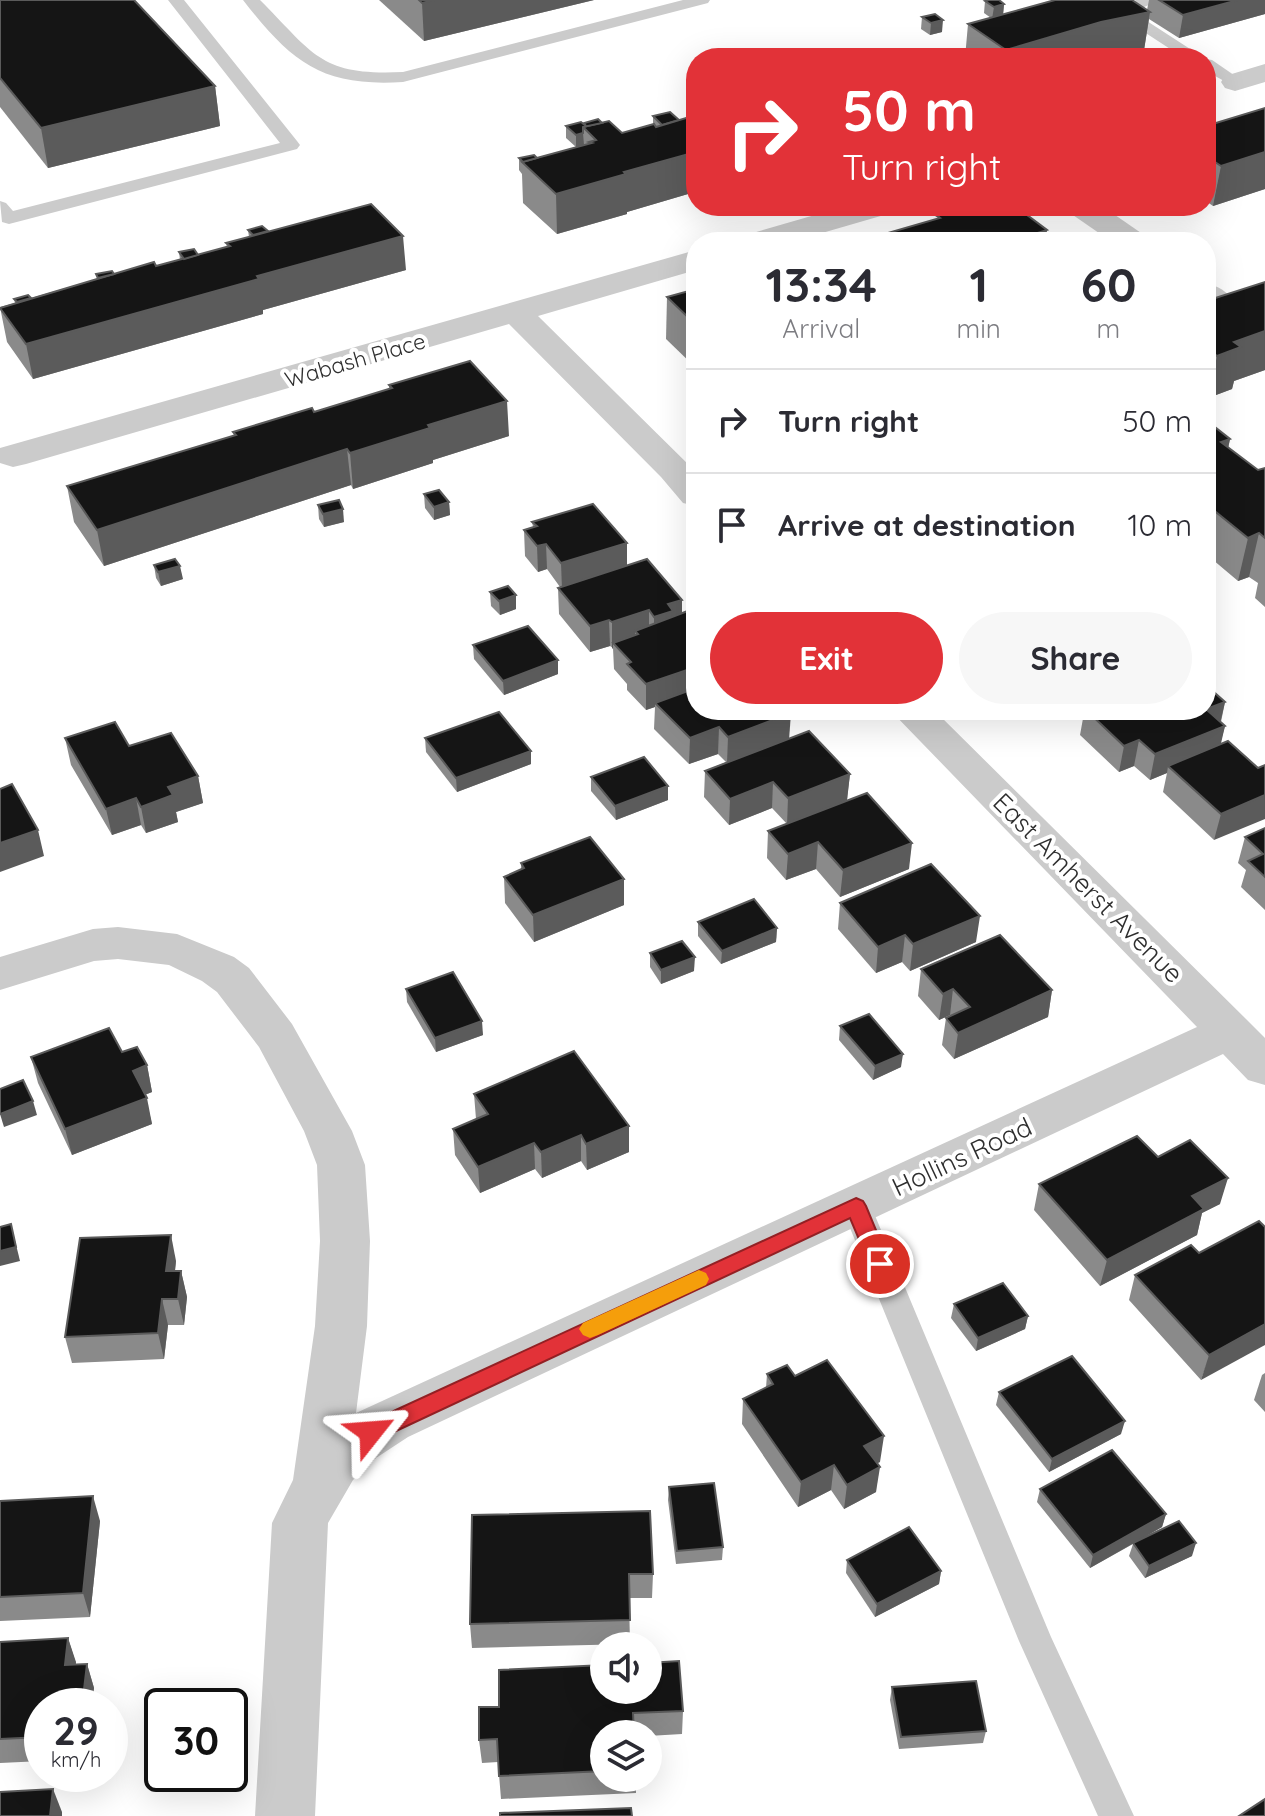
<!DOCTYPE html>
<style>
:root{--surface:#fff;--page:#f7f7f7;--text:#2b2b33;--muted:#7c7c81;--line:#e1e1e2;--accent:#e23238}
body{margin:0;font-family:Quicksand,sans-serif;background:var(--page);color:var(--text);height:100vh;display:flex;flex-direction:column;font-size:30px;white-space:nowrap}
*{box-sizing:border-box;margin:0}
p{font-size:26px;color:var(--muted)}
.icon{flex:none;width:44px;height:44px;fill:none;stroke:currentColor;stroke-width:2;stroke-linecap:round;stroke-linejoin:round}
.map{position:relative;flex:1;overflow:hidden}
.side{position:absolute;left:686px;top:232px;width:530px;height:488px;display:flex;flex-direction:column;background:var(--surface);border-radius:32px;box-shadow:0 8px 32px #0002}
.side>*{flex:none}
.hud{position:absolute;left:686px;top:48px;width:530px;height:168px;border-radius:32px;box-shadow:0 8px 32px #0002;background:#e23238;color:#fff;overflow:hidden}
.fabs{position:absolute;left:590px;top:1632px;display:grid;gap:16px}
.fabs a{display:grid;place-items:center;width:72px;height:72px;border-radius:50%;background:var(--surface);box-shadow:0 8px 32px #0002;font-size:40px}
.speed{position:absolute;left:24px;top:1688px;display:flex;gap:16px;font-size:40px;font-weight:700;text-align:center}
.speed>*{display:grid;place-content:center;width:104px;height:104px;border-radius:50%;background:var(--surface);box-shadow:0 8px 32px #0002;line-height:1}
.speed small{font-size:20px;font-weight:400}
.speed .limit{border:4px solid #111;border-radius:12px;background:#fff;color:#111}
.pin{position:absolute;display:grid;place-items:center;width:68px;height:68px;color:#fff;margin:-34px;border:4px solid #fff;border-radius:50%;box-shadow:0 2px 8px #0007}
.me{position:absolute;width:88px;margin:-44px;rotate:62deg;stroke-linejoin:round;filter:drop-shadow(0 0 6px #0008)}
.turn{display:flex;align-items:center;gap:28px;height:168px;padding:0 24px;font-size:36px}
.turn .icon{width:104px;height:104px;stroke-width:2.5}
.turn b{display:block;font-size:56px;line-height:68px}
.eta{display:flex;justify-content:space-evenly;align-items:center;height:136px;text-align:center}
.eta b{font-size:48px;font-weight:700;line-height:56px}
.cta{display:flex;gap:16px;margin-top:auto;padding:16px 24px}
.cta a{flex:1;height:92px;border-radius:48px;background:var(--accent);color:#fff;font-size:32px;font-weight:700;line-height:92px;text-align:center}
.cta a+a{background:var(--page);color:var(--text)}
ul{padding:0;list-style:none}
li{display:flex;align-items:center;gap:24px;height:104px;padding:0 24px;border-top:2px solid var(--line)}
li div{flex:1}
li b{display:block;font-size:30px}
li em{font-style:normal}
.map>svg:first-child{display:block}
</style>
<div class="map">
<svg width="1265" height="1816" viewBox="0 0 1265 1816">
<rect width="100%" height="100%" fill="#fff"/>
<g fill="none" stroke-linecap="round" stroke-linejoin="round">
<g fill="#cbcbcb" fill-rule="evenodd">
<polygon points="168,0 184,0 297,141 300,145 297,149 9,224 2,222 0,201 6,203 13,211 280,143"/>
<path d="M 243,0 L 260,0 C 314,54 320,76 403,72 L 683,0 L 710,0 L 708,3 L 403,82 C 322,87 292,63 243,0 Z"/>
<polygon points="1136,0 1160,0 1133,12 1204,58 1184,58 1112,11"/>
<polygon points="1206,59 1212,60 1244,82 1235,87 1206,71"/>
<polygon points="856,1194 866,1198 871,1206 1051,1637 1134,1816 1098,1816 1019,1641 841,1206 846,1198"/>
</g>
<g fill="#cbcbcb" fill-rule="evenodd">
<polygon points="1265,64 1265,82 1235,91 1225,88 1221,82 1225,76"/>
<polygon points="846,206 896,206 891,213 791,242 741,242 746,235"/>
<polygon points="1065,206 1102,206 1144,235 1149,242 1112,242 1070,213"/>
<polygon points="696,250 696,270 538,316 696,472 696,506 683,503 661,477 509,324 26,464 13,467 0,463 0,448"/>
<path d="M 1206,283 C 1218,286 1227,291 1234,302 L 1230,309 L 1218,312 L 1206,309 Z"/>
<polygon points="890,710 934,710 1246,1019 1265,1038 1265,1085 1248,1080 1223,1054 408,1437 376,1458 353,1480 328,1523 315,1816 255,1816 272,1523 293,1480 315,1326 320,1241 317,1165 304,1131 259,1047 217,992 202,981 169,965 118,959 94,961 0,990 0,957 93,929 118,927 177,934 234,957 249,968 292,1024 352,1131 365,1165 370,1241 367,1326 356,1413 1197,1027"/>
</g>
</g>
<g fill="#8a8a8a">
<polygon points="0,0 215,86 220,126 48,168 0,107"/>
<polygon points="379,0 594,0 424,41"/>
<polygon points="1149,0 1265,0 1265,14 1179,38 1149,19 1144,50 1107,58 965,58 968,24 991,18 984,13 985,1 1004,4 1003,14 1147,10"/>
<polygon points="922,17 942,32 930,35 921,29"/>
<polygon points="1265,108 1265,189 1213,206 1206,201 1206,126"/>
<polygon points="696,115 690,197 688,194 627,212 627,214 557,234 523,203 522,174 519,170 519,158 537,158 576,147 566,138 566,126 602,123 622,133 653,125 653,116 679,120"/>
<polygon points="248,230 268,231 406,270 263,310 263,314 33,379 7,342 0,307 15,303 14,299 31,298 97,279 96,274 114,274 156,266 180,260 179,252 198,255 227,247 226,243 249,237"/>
<polygon points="1265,282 1265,370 1234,381 1232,389 1208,398 1206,396 1206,301"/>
<polygon points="696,289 696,368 666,339 667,297"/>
<polygon points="389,385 509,436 433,460 433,463 353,489 351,485 104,566 74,522 67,486 234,436 233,432 314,412 389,389"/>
<polygon points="1206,420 1230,439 1228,448 1258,470 1265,468 1265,607 1255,598 1258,583 1249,577 1238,581 1206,554"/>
<polygon points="424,494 449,502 450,515 434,520 425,508"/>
<polygon points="318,505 344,522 324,527 319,519"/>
<polygon points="532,522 627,543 627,566 682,613 696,710 789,738 850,774 847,800 811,815 909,869 840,897 816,869 786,880 767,858 768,831 787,824 772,808 729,825 704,797 705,771 726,762 718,754 689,764 654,729 655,707 646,710 627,690 627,684 614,669 613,648 610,646 590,652 559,614 558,588 560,587 547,569 538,572 525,556 524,530 533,527"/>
<polygon points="154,565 183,579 161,586 156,578"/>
<polygon points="490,592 516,595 516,609 500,615 491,606"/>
<polygon points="473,645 558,674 504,695 474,659"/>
<polygon points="1225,702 1221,722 1225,726 1220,744 1258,768 1214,840 1163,792 1167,773 1150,780 1134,766 1119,772 1080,735 1084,713 1080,715 1074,710 1206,710"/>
<polygon points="65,738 129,746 198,776 203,803 176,812 178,822 146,833 141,825 112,835 71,765"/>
<polygon points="425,738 531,764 457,792 426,752"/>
<polygon points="591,777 668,786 668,800 616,820 591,791"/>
<polygon points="1265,828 1265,910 1241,887 1246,870 1238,863 1245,837"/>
<polygon points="521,863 624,879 624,905 534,942 505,903 504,877 521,869"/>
<polygon points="840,903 976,942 910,971 902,962 876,973 838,929"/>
<polygon points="698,922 777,928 776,942 721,964 698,936"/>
<polygon points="650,953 694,971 661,984 650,967"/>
<polygon points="921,969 1052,990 1048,1017 954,1059 942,1045 946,1018 951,1016 950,1015 939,1020 918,996"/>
<polygon points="406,989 483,1035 436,1052 407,1002"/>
<polygon points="840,1026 901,1067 873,1080 839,1040"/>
<polygon points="122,1052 147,1065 152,1092 145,1095 152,1124 72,1155 38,1083 31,1057"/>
<polygon points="474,1094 629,1126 629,1152 587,1170 581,1161 542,1178 535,1169 480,1193 455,1155 453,1129 476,1119"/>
<polygon points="1158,1157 1220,1204 1202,1213 1197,1235 1100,1286 1034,1210 1039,1184"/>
<polygon points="1259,1221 1201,1380 1129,1300 1135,1275 1199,1253"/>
<polygon points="176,1261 175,1271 181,1271 187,1297 184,1325 168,1325 164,1359 72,1363 65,1337"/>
<polygon points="954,1304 1028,1316 1025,1329 976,1351 951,1318"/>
<polygon points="1265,1373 1265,1412 1254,1400 1262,1375"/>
<polygon points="767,1374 795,1376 880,1462 877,1463 876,1492 844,1509 831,1490 798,1507 742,1424 743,1399 766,1388"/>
<polygon points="999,1392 1121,1434 1049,1472 996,1405"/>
<polygon points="669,1487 723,1547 722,1560 676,1564 668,1500"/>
<polygon points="1040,1489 1166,1514 1162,1527 1140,1540 1192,1556 1145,1578 1129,1556 1133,1544 1090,1568 1037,1502"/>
<polygon points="0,1501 100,1521 90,1617 0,1621"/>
<polygon points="472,1515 653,1574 652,1598 629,1598 630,1644 472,1648 470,1624"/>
<polygon points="847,1560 941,1571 939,1584 875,1617 846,1573"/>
<polygon points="68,1638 76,1664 87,1664 94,1688 42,1706 42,1761 0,1763 0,1642"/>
<polygon points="892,1687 986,1731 983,1743 899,1749 890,1700"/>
<polygon points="499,1707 683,1711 682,1734 648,1736 648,1734 604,1734 604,1778 636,1778 636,1793 501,1799 498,1762 482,1763 479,1740"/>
</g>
<g fill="#5b5b5b">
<polygon points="434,0 594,0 424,41 422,3"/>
<polygon points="1238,0 1265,0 1265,14 1179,38 1183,15"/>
<polygon points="1004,4 1003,16 992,19 994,7"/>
<polygon points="1150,12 1144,50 1107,58 1005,58 1006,50 1101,22"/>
<polygon points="943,20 942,32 930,35 931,23"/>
<polygon points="215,86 220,126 48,168 41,128"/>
<polygon points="583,133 584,145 576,147 576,135"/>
<polygon points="1265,152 1265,189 1213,206 1221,166"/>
<polygon points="689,154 688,194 627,212 627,214 557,234 556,194 624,172"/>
<polygon points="696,155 696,195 690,197 691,157"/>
<polygon points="1047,230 1046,242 1009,242"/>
<polygon points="403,236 406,270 263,310 263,314 33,379 26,344 257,276"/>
<polygon points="1265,331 1265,370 1234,381 1232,389 1208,398 1217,356 1234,342"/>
<polygon points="507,401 509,436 433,460 433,463 353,489 350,453 428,425"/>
<polygon points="1230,439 1221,482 1221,442"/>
<polygon points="347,449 351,485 104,566 97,530"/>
<polygon points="449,502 450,515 434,520 434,507"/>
<polygon points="343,509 344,522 324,527 323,514"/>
<polygon points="1259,533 1249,577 1238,581 1248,538"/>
<polygon points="627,543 627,569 562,589 561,563"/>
<polygon points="546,544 547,569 538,572 537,546"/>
<polygon points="180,566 183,579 161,586 158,572"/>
<polygon points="516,595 516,609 500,615 499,601"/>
<polygon points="682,600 682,626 654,643 654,617 668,604"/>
<polygon points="649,610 649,636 638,634 635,631 635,641 613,643 613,648 612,649 612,622"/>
<polygon points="609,620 610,646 590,652 590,626"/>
<polygon points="558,660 558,674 504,695 503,681"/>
<polygon points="696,667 696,693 655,703 655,707 646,710 646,684"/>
<polygon points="1225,702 1219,728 1225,726 1219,752 1168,766 1167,773 1150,780 1155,754 1206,709"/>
<polygon points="791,713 789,740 727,763 728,737"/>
<polygon points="719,727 718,754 689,764 690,738"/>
<polygon points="1139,740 1134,766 1119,772 1124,746"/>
<polygon points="531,751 531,764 457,792 456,778"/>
<polygon points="850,774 847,800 787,825 788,798"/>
<polygon points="198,776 203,803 176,812 178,822 146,833 141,807 168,787"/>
<polygon points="773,782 772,808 729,825 730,799"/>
<polygon points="668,786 668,800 616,820 615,806"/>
<polygon points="1265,795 1265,819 1214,840 1221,814"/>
<polygon points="136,798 141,825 112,835 106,809"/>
<polygon points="38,830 44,856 0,872 0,843"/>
<polygon points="818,842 816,869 786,880 788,854"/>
<polygon points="912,843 909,869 840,897 843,870"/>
<polygon points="624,879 624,905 534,942 533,915"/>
<polygon points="980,916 976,942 910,971 913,944"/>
<polygon points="777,928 776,942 721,964 722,951"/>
<polygon points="905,935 902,962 876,973 878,947"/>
<polygon points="695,957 694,971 661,984 661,970"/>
<polygon points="953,989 950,1015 939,1020 943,994"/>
<polygon points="1052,990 1048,1017 954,1059 958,1033"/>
<polygon points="482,1021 483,1035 436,1052 435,1038"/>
<polygon points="903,1054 901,1067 873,1080 875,1066"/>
<polygon points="147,1065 152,1092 139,1097 133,1071"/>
<polygon points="147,1098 152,1124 72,1155 65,1129"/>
<polygon points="33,1101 37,1115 4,1127 0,1114"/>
<polygon points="629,1126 629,1152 587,1170 586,1144"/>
<polygon points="581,1135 581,1161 542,1178 541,1152"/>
<polygon points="534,1143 535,1169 480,1193 478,1167"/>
<polygon points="1228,1178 1220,1204 1202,1213 1197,1235 1100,1286 1107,1260 1192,1196"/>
<polygon points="11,1224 20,1261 0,1266 0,1251"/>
<polygon points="171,1235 176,1261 172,1297 166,1271"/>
<polygon points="181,1271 187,1297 184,1325 178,1299"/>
<polygon points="162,1299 168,1325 164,1359 158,1333"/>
<polygon points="1028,1316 1025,1329 976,1351 978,1338"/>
<polygon points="1265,1324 1265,1345 1201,1380 1209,1355"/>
<polygon points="1125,1421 1121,1434 1049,1472 1052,1459"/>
<polygon points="884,1436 880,1462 861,1471 864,1446"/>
<polygon points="834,1465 831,1490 798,1507 801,1482"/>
<polygon points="880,1467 876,1492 844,1509 847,1485"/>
<polygon points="93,1496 100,1521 90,1617 83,1593"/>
<polygon points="1166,1514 1162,1527 1090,1568 1093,1555"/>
<polygon points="1196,1543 1192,1556 1145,1578 1149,1566"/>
<polygon points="941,1571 939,1584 875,1617 877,1604"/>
<polygon points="68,1638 76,1662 73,1688 65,1665"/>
<polygon points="87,1664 94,1688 93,1706 82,1706"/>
<polygon points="53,1789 62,1812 62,1816 50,1816"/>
</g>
<g fill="#151515" stroke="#5b5b5b" stroke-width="2">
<polygon points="0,0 134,0 215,86 41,128 0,78"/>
<polygon points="419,0 434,0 422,3"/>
<polygon points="989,0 999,0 1004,4 994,7 985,1"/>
<polygon points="1055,0 1132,0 1150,12 1101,22 1006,50 968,24"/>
<polygon points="1159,0 1238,0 1183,15"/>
<polygon points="935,14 943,20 931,23 922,17"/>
<polygon points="1265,108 1265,152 1221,166 1206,156 1206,126"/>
<polygon points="670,112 679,120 662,125 653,116"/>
<polygon points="696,115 696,155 691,157 689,154 624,172 626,174 556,194 522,162 592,143 589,142 596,140 583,127 609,121 622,133 654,124 656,127"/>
<polygon points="598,119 602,123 583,127 583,133 576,135 566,126 581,122 586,126 584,123"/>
<polygon points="534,155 537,158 523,162 519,158"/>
<polygon points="371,204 403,236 257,276 259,279 26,344 0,308 154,262 156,266 230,246 226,243"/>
<polygon points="972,206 1015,206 1047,230 1009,242 857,242 940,218 937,216"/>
<polygon points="262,226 268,231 253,235 248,230"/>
<polygon points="194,249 198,255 184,259 179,252"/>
<polygon points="112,271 114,274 98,278 96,274"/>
<polygon points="1265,282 1265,331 1234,342 1241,347 1217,356 1208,349 1206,350 1206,301"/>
<polygon points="696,289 696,325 667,297"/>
<polygon points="28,295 31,298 17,302 14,299"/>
<polygon points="470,361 507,401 428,425 430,428 350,453 347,449 97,530 67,486 236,435 233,432 312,408 314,412 392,388 389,385"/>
<polygon points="1206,420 1230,439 1221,442 1258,470 1265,468 1265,538 1259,533 1248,538 1206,504"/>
<polygon points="439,490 449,502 434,507 424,494"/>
<polygon points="339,500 343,509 323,514 318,505"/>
<polygon points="593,504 627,543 561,563 546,544 537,546 524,530 537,526 532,522"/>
<polygon points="175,559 180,566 158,572 154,565"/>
<polygon points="647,559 682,600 668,604 673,611 654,617 649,610 612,622 609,620 590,626 558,588"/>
<polygon points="508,586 516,595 499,601 490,592"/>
<polygon points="693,609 696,612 696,667 646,684 627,664 631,662 613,643 638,634 635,631"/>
<polygon points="528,626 558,660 503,681 473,645"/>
<polygon points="1206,685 1225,702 1206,709 1225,726 1155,754 1139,740 1124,746 1086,710 1206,710"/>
<polygon points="696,688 696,710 788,710 791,713 728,737 719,727 690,738 655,703"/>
<polygon points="499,712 531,751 456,778 425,738"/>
<polygon points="115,722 129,746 171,733 198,776 168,787 173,795 141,807 136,798 106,809 65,738"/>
<polygon points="809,731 850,774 788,798 773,782 730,799 705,771"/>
<polygon points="1228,741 1258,768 1265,765 1265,795 1221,814 1168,766"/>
<polygon points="644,757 668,786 615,806 591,777"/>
<polygon points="12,784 38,830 0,843 0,789"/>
<polygon points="867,793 912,843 843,870 818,842 788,854 768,831"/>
<polygon points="1265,828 1265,877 1248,861 1263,854 1245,837"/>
<polygon points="590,837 624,879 533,915 504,877 524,868 521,863"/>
<polygon points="931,864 980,916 913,944 905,935 878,947 840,903"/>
<polygon points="754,899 777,928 722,951 698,922"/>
<polygon points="1000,935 1052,990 958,1033 946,1018 970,1007 953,989 943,994 921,969"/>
<polygon points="682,941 695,957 661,970 650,953"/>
<polygon points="453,972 482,1021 435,1038 406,989"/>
<polygon points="869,1014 903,1054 875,1066 840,1026"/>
<polygon points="109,1028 122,1052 137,1047 147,1065 133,1071 147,1098 65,1129 31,1057"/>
<polygon points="574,1051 629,1126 586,1144 581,1135 541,1152 534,1143 478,1167 453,1129 488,1114 474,1094"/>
<polygon points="23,1080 33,1101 0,1114 0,1089"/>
<polygon points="1137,1136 1158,1157 1190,1140 1228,1178 1192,1196 1204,1209 1107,1260 1039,1184"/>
<polygon points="1259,1221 1265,1227 1265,1324 1209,1355 1135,1275 1191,1245 1199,1253"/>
<polygon points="11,1224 16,1247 0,1251 0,1227"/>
<polygon points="171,1235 166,1271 181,1271 178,1299 162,1299 158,1333 65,1337 80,1238"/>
<polygon points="1003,1283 1028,1316 978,1338 954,1304"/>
<polygon points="1072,1356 1125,1421 1052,1459 999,1392"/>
<polygon points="827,1360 884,1436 864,1446 880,1467 847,1485 834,1465 801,1482 743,1399 773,1384 767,1374 787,1365 795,1376"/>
<polygon points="1112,1450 1166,1514 1093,1555 1040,1489"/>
<polygon points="714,1483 723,1547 677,1551 669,1487"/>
<polygon points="93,1496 83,1593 0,1597 0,1501"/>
<polygon points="650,1511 653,1574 629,1574 630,1620 470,1624 472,1515"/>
<polygon points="1179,1521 1196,1543 1149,1566 1133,1543"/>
<polygon points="909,1527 941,1571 877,1604 847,1560"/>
<polygon points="68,1638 65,1665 87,1664 82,1706 42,1706 42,1737 0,1739 0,1642"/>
<polygon points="679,1661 683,1711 633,1713 634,1734 604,1734 604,1771 499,1776 497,1739 479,1740 479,1707 499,1707 499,1670 604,1665 604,1690 648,1690 648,1663"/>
<polygon points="976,1681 986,1731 901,1737 892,1687"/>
<polygon points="53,1789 50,1816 0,1816 0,1792"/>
<polygon points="1265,1799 1265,1816 1239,1816"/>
<polygon points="631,1808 632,1816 500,1816 500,1813"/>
</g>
<polygon fill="#e23238" stroke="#932024" stroke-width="2" points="856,1198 863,1201 866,1206 890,1264 887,1270 880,1273 872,1270 850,1218 379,1439 371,1442 363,1439 360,1432 363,1425"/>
<polygon fill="#f59e0b" points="699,1270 706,1273 709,1279 706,1285 598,1335 590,1338 583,1335 579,1329 583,1323"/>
<g text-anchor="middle" stroke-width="8" stroke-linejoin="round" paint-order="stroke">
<g font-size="22" fill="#2e2e2e" stroke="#fff">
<text transform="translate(355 360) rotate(-16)" y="8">Wabash Place</text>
</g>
<g font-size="26" fill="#2e2e2e" stroke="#fff">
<text transform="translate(1088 888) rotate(45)" y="9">East Amherst Avenue</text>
<text transform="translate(962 1157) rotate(-25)" y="9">Hollins Road</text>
</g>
</g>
</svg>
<div class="fabs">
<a><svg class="icon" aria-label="sound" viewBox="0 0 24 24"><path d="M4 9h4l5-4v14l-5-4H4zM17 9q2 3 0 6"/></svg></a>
<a><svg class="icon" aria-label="layers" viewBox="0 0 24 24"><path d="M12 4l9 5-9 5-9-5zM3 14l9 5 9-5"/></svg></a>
</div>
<div class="speed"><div>29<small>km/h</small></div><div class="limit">30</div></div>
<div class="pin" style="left:880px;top:1264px;background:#d93025"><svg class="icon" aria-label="arrive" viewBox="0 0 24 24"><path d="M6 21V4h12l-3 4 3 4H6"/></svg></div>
<svg class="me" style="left:371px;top:1432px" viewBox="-20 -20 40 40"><path d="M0-17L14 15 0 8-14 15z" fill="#e23238" stroke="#fff" stroke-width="4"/></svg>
<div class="hud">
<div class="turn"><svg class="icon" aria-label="right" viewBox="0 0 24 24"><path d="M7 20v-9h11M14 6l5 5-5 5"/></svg><div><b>50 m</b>Turn right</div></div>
</div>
<section class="side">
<div class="eta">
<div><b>13:34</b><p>Arrival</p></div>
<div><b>1</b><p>min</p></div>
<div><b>60</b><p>m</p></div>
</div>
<ul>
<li><svg class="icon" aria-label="right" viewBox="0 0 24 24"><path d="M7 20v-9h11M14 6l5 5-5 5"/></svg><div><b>Turn right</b></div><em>50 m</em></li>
<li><svg class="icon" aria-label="arrive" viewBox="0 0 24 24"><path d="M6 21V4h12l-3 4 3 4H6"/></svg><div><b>Arrive at destination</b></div><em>10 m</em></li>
</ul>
<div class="cta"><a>Exit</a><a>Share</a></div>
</section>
</div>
